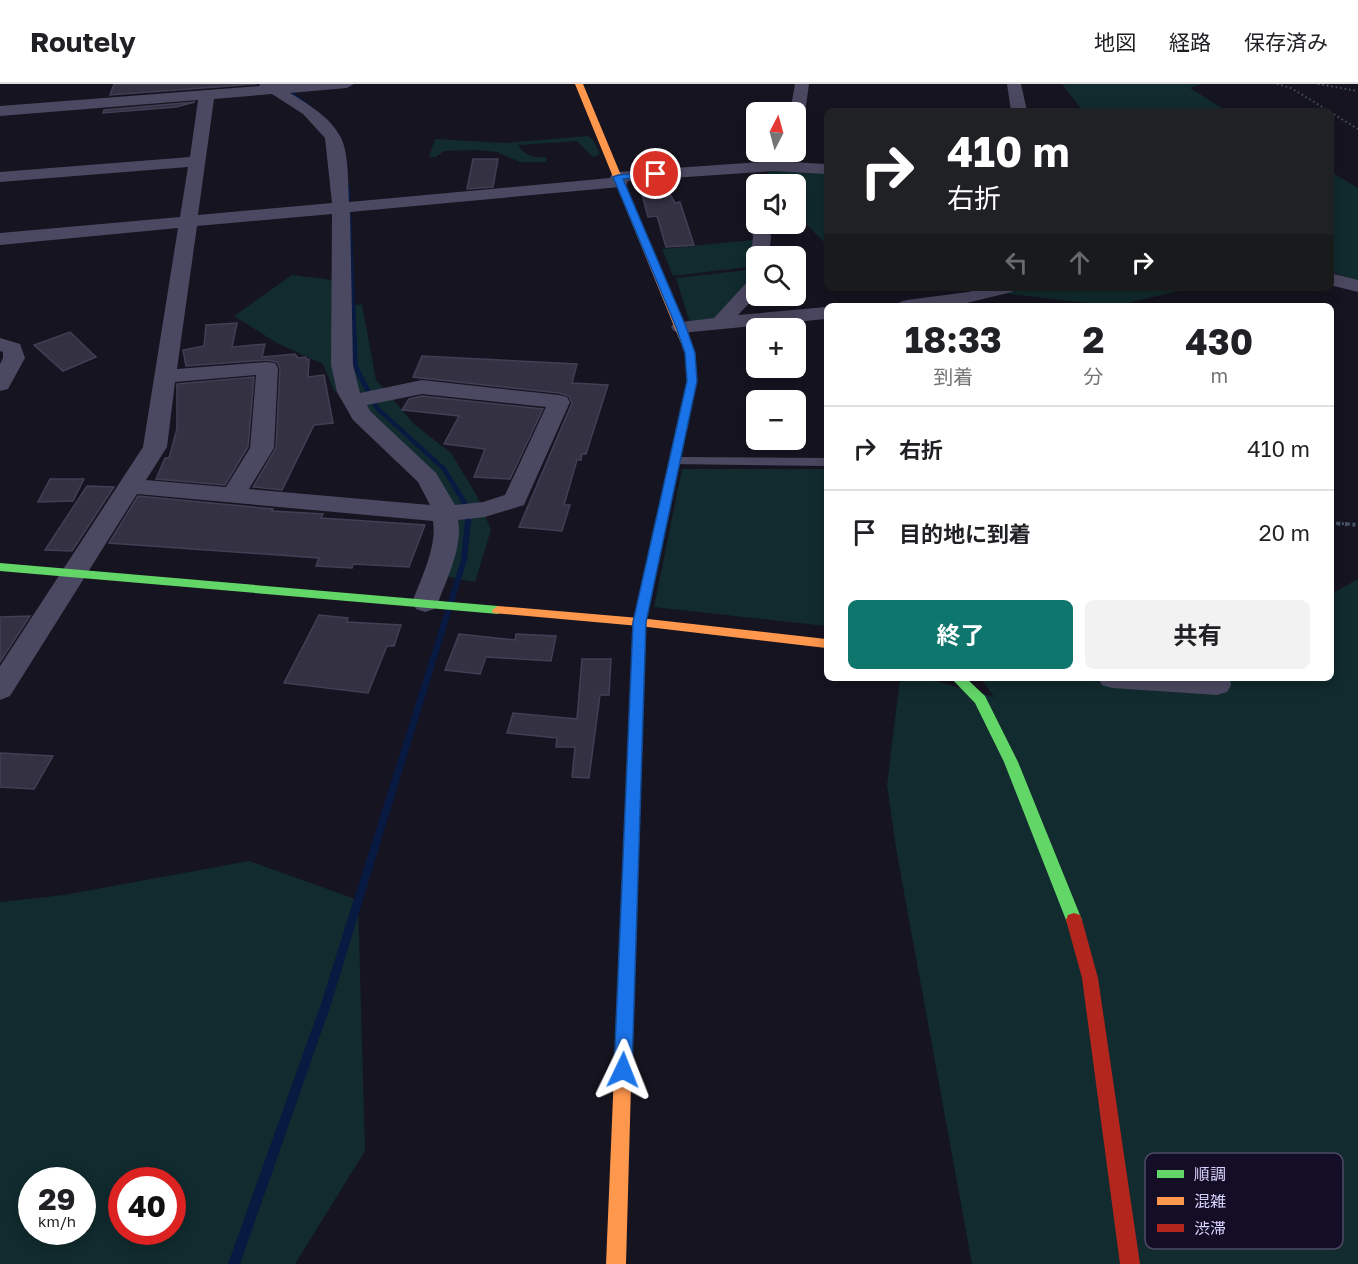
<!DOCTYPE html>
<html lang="ja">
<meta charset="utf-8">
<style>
:root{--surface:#fff;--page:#f2f2f2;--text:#202124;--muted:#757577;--line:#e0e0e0;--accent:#0f766e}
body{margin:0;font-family:"Golos Text","Noto Sans JP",sans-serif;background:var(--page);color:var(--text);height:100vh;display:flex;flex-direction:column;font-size:22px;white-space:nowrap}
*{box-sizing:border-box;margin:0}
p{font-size:20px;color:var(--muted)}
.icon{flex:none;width:33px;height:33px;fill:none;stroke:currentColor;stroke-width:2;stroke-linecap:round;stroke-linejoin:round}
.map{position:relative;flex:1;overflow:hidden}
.drawer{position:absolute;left:824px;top:219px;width:510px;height:378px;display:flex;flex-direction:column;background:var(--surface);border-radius:9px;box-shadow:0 3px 15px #0003}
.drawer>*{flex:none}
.guide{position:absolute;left:824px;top:24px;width:510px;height:183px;border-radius:9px;box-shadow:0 3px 15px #0003;background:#202124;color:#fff;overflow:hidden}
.needle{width:39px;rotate:6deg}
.tools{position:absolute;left:746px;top:18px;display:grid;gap:12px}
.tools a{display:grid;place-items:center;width:60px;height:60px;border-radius:9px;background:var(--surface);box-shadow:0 3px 15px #0003;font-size:30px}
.speed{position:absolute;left:18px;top:1083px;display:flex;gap:12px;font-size:30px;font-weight:700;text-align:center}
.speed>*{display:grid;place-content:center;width:78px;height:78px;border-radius:50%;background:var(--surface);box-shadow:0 3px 15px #0003;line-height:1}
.speed small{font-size:15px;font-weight:400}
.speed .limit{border:9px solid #d22;background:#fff;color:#111}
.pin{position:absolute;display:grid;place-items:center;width:51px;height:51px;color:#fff;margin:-26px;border:3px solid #fff;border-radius:50%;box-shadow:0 2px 6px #0007}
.me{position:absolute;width:66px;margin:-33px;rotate:2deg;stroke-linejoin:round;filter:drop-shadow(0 0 4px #0008)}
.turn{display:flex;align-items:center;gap:21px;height:126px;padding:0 24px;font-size:27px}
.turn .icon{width:78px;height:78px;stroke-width:2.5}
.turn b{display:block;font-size:42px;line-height:51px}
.lanes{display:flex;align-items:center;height:57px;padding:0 24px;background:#0003;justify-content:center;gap:30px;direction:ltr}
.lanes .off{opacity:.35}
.eta{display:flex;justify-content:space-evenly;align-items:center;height:102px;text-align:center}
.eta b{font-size:36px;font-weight:700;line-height:42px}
.primary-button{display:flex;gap:12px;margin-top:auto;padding:12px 24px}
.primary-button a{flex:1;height:69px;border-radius:9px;background:var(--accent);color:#fff;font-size:24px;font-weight:700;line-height:69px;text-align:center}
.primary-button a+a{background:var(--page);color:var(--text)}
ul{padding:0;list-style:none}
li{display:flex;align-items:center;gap:18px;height:84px;padding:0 24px;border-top:2px solid var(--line)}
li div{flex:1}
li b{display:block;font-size:22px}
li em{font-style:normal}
header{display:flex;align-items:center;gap:36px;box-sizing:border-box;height:84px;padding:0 30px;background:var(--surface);border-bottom:2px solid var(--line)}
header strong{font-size:28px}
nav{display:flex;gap:33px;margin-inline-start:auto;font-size:21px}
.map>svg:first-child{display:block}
</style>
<header>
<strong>Routely</strong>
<nav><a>地図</a><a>経路</a><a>保存済み</a></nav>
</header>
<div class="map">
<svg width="1358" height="1180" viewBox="0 0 1358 1180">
<rect width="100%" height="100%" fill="#161420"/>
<g fill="#112b2e" fill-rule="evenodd">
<polygon points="1062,0 1201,0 1190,4 1227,27 1083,27"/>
<path d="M 588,52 L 593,56 L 600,70 L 593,73 L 577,57 L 518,61 C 525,72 534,74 546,73 L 546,78 L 520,78 L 497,68 L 477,66 L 444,67 L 436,73 L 429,73 L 435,55 L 506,59 Z"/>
<polygon points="774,82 826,86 826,160 795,129 795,100 760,100"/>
<polygon points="1331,88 1358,104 1358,197 1331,188"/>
<polygon points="762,155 760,172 756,172 756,182 673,192 662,165"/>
<polygon points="756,185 756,195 720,239 691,242 676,194"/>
<polygon points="292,191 342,197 342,224 362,220 376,296 414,340 451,369 477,412 491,446 475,498 448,493 453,440 352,315 334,307 323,280 277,259 234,232"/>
<polygon points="1005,204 1190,204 1115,222 992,208"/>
<polygon points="682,385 826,385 826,542 654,523"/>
<polygon points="1358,495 1358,1180 972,1180 897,770 887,701 900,594 924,594 994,613 981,594 1206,600 1206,594 1330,594 1331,510"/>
<path d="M 249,777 L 358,816 L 365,1067 L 295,1180 L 0,1180 L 0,818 L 64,811 ZM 82,1096 L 82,1148 L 32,1148 L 32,1096 ZM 172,1096 L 172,1148 L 122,1148 L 122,1096 Z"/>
</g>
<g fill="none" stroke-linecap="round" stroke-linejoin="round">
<g fill="#081942" fill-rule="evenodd">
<polygon points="278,0 282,0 310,21 307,22"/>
<polygon points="346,101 350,102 358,282 379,323 446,384 467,418 471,436 467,476 331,920 240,1180 228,1180 321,920 461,476 465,436 461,418 442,386 375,325 352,282"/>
</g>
</g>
<g fill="#343143" stroke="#433e55" stroke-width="1.5">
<polygon points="114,0 257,0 110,11"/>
<polygon points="195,18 176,23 103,29 104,26"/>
<polygon points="473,75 498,75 493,103 467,105"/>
<polygon points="665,101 675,119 680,118 694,161 666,163 657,132 648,133 640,103"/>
<polygon points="237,239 232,263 265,260 262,273 295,270 298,274 306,273 306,276 309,275 308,293 324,291 333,339 314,341 282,406 253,403 276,364 280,284 277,278 267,276 186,282 183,266 204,262 206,241"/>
<polygon points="70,248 96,273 63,287 34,261"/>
<polygon points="422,272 577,280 572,299 608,301 586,370 582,370 581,376 577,376 564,421 570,421 562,447 519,443 572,319 569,312 559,309 413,293"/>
<polygon points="254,293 248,363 225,401 156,395 165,374 169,374 177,345 177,300"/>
<polygon points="422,312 543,325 510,395 474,393 485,365 444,360 459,332 402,326 409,315"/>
<polygon points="50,395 84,395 73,417 38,418"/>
<polygon points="87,402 114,403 72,467 45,466"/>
<polygon points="138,412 273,425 272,427 323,430 321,434 425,441 409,483 353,480 352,484 316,482 319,474 109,459"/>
<polygon points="319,531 348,534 347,538 401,541 394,562 387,562 368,609 284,599"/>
<polygon points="30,532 0,578 0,533"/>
<polygon points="459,550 515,556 516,550 556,552 551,577 486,573 480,590 445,586"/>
<polygon points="582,575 611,575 609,611 600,611 589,694 572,693 575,663 556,663 557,654 507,649 513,629 577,635"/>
<polygon points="0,669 53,672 34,705 0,703"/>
</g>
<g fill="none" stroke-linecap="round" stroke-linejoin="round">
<g stroke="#455262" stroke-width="2" stroke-dasharray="1.5 3" stroke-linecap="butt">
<polyline points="1277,0 1291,4 1329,27"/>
<polyline points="1318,0 1358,7"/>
<polyline points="1330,28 1358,45"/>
</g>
<polyline stroke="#455262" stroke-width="3" stroke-dasharray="2 4" stroke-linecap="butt" points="1330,439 1350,440"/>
<polyline stroke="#455262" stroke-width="4" stroke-dasharray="3 4.5" stroke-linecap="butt" points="1330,439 1358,441"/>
<polygon fill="#4b4861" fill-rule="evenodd" points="675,373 826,374 826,382 671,380 669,377 671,374"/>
<g fill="#4b4861" fill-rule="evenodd">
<path d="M 259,0 L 354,0 L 347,4 L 290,9 C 308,20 330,33 340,52 C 349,67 348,100 349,118 L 610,94 L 612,89 L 618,88 L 774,77 L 826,80 L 826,90 L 774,87 L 628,97 L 626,102 L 620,103 L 350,128 L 353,281 L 360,309 L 422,296 L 559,311 L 567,313 L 570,318 L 524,421 L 485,433 L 458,436 C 463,463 447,494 438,519 L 434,525 L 425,528 L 416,525 L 412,519 C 421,494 437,464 433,437 L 137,410 L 10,612 L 0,616 L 0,582 L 143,363 L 178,144 L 0,161 L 0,149 L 180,133 L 188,83 L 0,98 L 0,88 L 190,73 L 198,16 L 0,32 L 0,22 L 260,2 ZM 272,10 L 303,30 L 325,54 L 332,119 L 198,131 L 214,15 ZM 332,130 L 331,281 L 337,308 L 353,336 L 418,398 L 430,421 L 249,405 L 274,364 L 278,284 L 275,279 L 267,278 L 177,285 L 197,142 ZM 256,291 L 250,364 L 226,403 L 146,396 L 167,363 L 175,298 ZM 422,310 L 546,323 L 505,411 L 483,418 L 455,421 L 436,389 L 370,327 L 367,321 Z"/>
<polygon points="795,0 809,0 803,44 795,49 795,28 790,28"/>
<polygon points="1007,0 1021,0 1027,27 1011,27"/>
<path d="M 756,101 L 756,125 L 750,124 C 746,118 746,108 750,102 Z"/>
<polygon points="754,136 756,136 756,140 769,140 771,153 769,172 756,172 756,177 751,172 753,153 751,140"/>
<polygon points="1330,189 1358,196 1358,208 1330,201"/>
<polygon points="756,194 756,212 738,231 826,223 826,235 681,249 674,247 671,243 674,239 714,234 749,196"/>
<polygon points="983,204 1015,204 1012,208 954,222 897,222 900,218 907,216 968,208"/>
<polygon points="0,254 20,260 25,274 8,305 0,307 0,280 3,274 3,268 0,267"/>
<polygon points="1098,594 1230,594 1231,601 1227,608 1217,611 1112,604 1102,601"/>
</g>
<g fill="#63d668" fill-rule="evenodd">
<polygon points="686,320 691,323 645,538 634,894 632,899 626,902 620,899 618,894 633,538 681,323"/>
<polygon points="0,479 498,522 504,526 498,530 0,487"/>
<polygon points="951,594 966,594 985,612 1018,678 1082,836 1080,841 1074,843 1068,841 1004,678 975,619"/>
</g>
<g fill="#ff974d" fill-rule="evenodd">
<polygon points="575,0 583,0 695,269 697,297 690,325 682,325 681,323 687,297 685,269"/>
<polygon points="498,522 639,534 826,555 826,564 639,542 493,529 492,526"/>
<polygon points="626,886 632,889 634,894 626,1180 606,1180 618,894 620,889"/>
</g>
<polygon fill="#b3261e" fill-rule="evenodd" points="1074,829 1080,831 1082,836 1098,894 1140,1180 1120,1180 1082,894 1066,836 1068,831"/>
</g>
<polygon fill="#1a73e8" stroke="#114b97" stroke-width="1.5" points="656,88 659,89 659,92 623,95 686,243 695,269 697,297 646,538 632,986 630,992 623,994 617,992 614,986 633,538 687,297 685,269 676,243 613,93 618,91"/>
<rect x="1145" y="1069" width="198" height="96" rx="9" fill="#130e26" stroke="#4f4967" stroke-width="1.5"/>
<rect x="1157" y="1086" width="27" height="8" fill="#63d668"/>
<rect x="1157" y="1113" width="27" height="8" fill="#ff974d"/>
<rect x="1157" y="1140" width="27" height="8" fill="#b3261e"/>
<g font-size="16" fill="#dbd3ff">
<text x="1194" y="1096">順調</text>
<text x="1194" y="1123">混雑</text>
<text x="1194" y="1150">渋滞</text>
</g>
</svg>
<div class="tools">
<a><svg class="needle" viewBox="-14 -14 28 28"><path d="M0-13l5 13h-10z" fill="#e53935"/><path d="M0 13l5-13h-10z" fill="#757577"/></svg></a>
<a><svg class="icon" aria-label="sound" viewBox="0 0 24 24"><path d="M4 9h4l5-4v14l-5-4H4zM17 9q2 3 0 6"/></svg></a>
<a><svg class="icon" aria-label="search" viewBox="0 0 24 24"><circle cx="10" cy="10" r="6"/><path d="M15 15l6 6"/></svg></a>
<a>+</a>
<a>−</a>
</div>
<div class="speed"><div>29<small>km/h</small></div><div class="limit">40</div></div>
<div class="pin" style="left:656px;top:90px;background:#d93025"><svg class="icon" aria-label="arrive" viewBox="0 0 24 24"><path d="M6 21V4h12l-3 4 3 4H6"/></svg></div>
<svg class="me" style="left:623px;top:986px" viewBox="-20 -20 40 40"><path d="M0-17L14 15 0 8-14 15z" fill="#1a73e8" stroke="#fff" stroke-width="4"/></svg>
<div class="guide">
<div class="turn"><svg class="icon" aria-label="right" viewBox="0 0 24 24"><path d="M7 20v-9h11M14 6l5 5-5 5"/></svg><div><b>410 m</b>右折</div></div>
<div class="lanes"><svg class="icon off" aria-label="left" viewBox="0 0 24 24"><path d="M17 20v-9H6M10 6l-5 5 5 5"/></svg><svg class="icon off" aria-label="ahead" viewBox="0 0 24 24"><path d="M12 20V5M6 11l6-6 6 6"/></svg><svg class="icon" aria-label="right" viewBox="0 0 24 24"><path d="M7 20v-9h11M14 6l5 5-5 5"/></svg></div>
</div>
<section class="drawer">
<div class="eta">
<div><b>18:33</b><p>到着</p></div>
<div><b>2</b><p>分</p></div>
<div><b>430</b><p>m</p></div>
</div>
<ul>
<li><svg class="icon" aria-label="right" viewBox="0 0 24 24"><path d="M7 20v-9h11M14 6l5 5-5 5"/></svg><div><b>右折</b></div><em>410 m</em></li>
<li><svg class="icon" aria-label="arrive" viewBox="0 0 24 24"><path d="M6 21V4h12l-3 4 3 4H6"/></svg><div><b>目的地に到着</b></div><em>20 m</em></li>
</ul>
<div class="primary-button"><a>終了</a><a>共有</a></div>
</section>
</div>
